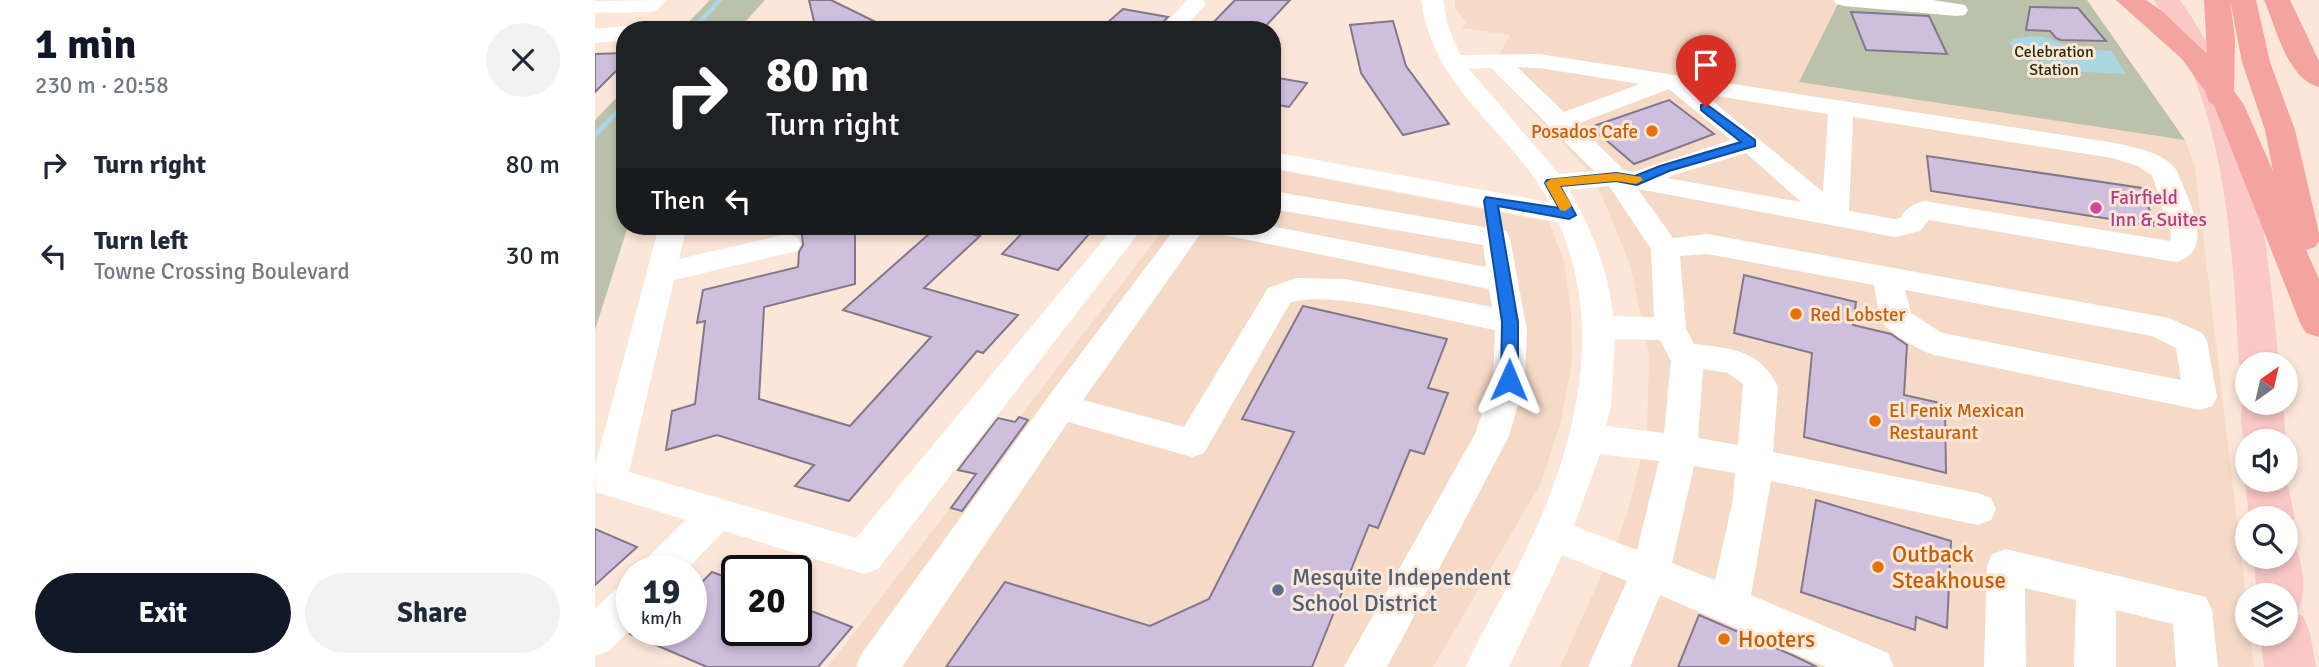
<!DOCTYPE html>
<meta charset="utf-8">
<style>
:root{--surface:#fff;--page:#f2f2f3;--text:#1f2937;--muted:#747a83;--accent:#111827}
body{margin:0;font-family:Signika,sans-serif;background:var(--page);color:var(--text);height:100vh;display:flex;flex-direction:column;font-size:26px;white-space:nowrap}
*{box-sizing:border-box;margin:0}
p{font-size:23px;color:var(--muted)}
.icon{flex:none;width:38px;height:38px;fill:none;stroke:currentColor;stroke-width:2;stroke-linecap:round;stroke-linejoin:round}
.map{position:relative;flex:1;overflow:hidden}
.sheet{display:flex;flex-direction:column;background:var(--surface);width:595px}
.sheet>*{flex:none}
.guide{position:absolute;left:21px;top:21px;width:665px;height:214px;border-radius:28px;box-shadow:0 4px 10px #0003;background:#202124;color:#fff;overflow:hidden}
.needle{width:46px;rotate:34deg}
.fabs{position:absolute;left:1640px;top:352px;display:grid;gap:14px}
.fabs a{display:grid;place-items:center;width:63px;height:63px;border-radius:50%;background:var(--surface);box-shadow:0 4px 10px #0003;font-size:35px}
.speed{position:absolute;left:21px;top:555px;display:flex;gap:14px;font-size:35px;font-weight:700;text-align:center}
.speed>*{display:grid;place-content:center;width:91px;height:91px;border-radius:50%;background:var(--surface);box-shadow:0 4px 10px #0003;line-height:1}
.speed small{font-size:18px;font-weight:400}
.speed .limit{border:4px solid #111;border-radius:10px;background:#fff;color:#111}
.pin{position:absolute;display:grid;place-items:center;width:60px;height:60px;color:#fff;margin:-72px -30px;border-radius:50% 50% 50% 0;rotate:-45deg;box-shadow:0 0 7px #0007}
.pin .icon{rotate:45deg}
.me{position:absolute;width:77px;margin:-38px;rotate:1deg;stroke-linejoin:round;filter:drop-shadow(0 0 5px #0008)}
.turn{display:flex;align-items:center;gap:24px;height:147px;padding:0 35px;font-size:32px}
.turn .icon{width:91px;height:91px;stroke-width:2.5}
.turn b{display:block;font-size:49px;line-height:60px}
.then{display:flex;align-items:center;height:66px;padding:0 35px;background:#0003;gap:14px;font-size:26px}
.round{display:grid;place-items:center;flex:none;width:74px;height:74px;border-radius:37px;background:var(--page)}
.overview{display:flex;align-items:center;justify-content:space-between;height:119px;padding:0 35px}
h1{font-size:42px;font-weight:800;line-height:52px;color:var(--accent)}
.cta{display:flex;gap:14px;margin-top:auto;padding:14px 35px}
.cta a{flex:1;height:80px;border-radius:42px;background:var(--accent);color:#fff;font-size:28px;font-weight:800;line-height:80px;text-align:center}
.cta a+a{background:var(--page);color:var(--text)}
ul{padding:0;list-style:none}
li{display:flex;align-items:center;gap:21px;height:91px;padding:0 35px}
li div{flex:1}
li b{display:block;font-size:26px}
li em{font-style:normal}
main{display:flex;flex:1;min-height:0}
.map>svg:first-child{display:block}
</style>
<main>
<section class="sheet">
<div class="overview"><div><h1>1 min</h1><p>230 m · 20:58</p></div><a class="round"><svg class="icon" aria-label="close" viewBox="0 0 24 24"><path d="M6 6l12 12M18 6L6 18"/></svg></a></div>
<ul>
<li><svg class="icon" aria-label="right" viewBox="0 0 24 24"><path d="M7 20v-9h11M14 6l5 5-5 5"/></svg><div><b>Turn right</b></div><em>80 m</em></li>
<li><svg class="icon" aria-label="left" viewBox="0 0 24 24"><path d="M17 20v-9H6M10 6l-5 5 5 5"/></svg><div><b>Turn left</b><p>Towne Crossing Boulevard</p></div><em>30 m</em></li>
</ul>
<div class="cta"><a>Exit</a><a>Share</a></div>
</section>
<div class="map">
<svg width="1724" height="667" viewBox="0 0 1724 667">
<rect width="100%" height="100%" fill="#fbe6d7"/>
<g fill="#f5dac7">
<polygon points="860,0 1492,0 1590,140 1600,167 1652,605 1652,634 1655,634 1659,667 965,667 1023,539 1034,507 1052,434 1054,354 1035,264 1006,194 989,166 897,69 915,35 867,28 871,22 860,8"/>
<polygon points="677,169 954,222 969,262 976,311 977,362 966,421 946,483 838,667 233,667 571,226 677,226"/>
</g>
<g fill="#bbc1aa">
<polygon points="115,0 170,0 143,30 86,30"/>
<polygon points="1245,0 1492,0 1590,140 1204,82"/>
<polygon points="30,89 30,226 33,226 0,330 0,120"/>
</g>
<polygon fill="#acd6e2" points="1436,36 1449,37 1484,49 1516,51 1531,74 1470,71 1450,65 1451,62 1444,59 1442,62 1420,53 1414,41 1418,42 1416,39"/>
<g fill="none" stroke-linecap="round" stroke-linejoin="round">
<g stroke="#acd6e2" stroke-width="5">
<polyline points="97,30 125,0"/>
<polyline points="0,135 30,103"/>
</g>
</g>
<g fill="#cfbfde" stroke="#82788a" stroke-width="2">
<polygon points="214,0 236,0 297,30 221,30"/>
<polygon points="640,0 695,0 667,30 611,30"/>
<polygon points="1435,7 1483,8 1511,41 1466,40 1461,38 1455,31 1431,30"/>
<polygon points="528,9 573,17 561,30 504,30"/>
<polygon points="1256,12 1334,16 1352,54 1271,50"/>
<polygon points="798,21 811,66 854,124 808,135 766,73 755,25"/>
<polygon points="30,53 30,62 0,92 0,54"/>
<polygon points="677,77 712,83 694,107 677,104"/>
<polygon points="1074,100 1119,134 1039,164 996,127"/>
<polygon points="1332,156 1547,188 1560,226 1336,191"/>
<polygon points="206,226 260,226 260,284 169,307 164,399 255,426 336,337 248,310 343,226 385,236 329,288 423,315 388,353 382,351 254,501 200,486 219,465 122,435 71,450 77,411 100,404 110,321 102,323 108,290 203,267 204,252 208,245"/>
<polygon points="434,226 501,226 463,270 407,254"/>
<polygon points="1149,275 1261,302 1258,325 1296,334 1312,345 1309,395 1350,404 1351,473 1209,437 1217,353 1139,333"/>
<polygon points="708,306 852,339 833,388 853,393 829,454 815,450 783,528 774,525 717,667 351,667 410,582 555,626 614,599 699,432 647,419"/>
<polygon points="424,417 433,420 367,511 356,508 381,474 363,470 403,418 420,422"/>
<polygon points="1221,500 1356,541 1352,628 1321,617 1320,630 1206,592"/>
<polygon points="0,529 42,547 0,585"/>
<polygon points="117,572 142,581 142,630 201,630 201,605 257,627 223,667 112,667 35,634 39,630 96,630 96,593"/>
<polygon points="1104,615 1197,655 1222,667 1083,667"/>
</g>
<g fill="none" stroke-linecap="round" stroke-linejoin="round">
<g fill="#fff" fill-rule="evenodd">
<polygon points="71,0 61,11 53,12 0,13 0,1"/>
<polygon points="592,0 608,0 611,4 587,30 564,30"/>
<path d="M 826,0 L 848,0 L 852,23 L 865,55 L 944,54 L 1520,143 C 1541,148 1569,152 1582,171 C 1592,198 1623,250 1581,262 L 1334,220 L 1325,231 L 1300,237 L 1043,189 L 1078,238 L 1112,234 L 1574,318 L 1607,333 L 1612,341 L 1622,397 L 1617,406 L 1605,410 L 1339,355 C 1326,351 1294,334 1288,322 C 1283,311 1281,297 1279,285 L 1112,254 L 1085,256 L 1091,329 L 1099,344 C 1136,348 1166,350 1183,387 L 1178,452 L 1383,493 L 1396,498 L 1401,509 L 1396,520 L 1383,525 L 1176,481 L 1156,595 L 1293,653 L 1299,667 L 1231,667 L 1065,595 L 1035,667 L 993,667 L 1032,581 L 967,555 L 914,667 L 871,667 C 888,628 911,592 929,554 C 979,451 1012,332 963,222 L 677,168 L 677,152 L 954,202 C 913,126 839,92 826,0 ZM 922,67 L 944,68 L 1045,84 L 969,112 ZM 896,68 L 999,171 L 964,174 L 874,69 ZM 1074,89 L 1136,140 L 1038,172 L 1029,170 L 982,124 ZM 1109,94 L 1233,114 L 1228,192 ZM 1258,117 L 1517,158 L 1543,166 L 1557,175 L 1576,234 L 1575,241 L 1329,201 C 1318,204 1311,208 1305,218 L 1300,219 L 1254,211 ZM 1151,153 L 1206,202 L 1072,178 L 1079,175 ZM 1014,186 L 1056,249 L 1059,317 L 1018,316 C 1014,271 996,228 974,190 ZM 1310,290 L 1557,336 L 1581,348 L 1586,380 L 1347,333 L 1316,313 ZM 1020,339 L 1065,340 L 1076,361 L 1069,433 L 1011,426 L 1016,406 ZM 1108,369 L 1133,373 L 1148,384 L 1143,445 L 1103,438 ZM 1005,454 L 1064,461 L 1042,550 L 979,526 ZM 1099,466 L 1140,473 L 1138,500 L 1120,580 L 1077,563 Z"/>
<polygon points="1238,0 1338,0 1370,5 1373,10 1370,15 1362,16 1249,6 1242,4"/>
<polygon points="30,26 39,30 30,30 30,40 0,43 0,29"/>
<path d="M 677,191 L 901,229 L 911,231 L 915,238 L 932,331 L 930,380 L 914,436 L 792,667 L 749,667 L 880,434 L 898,380 L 900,330 C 857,322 731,288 695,303 L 609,453 L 597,457 L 473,422 L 307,667 L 261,667 L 267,653 L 459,389 L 582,226 L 611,226 L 488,400 L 589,427 L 673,288 L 690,282 L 701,278 L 750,279 L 897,307 L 894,289 L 629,235 L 619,233 L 615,226 L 675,226 L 891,267 L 888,245 L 677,209 Z"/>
<polygon points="64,226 92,226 84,259 192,234 202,237 206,244 202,251 79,280 34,472 261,538 520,226 549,226 283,569 269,574 129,531 91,570 47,570 52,558 91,520 1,492 0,466"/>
<polygon points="1411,549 1611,597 1617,610 1623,667 1581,667 1578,624 1521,610 1521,667 1479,667 1481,600 1430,588 1431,667 1389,667 1392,566 1397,554"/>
<polygon points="37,582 37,628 14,651 0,656 0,609 23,587"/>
</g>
<g fill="#f9c8c7" fill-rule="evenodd">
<path d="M 1559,0 L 1585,0 C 1660,103 1672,241 1684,364 L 1652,364 L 1652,375 L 1644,364 C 1637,241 1631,104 1559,0 Z"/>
<path d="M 1652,392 L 1652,402 L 1688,402 L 1691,441 L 1690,443 L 1652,441 L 1652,447 C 1644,432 1644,406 1652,392 Z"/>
<polygon points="1690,473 1700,518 1690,533 1690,518 1654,518 1650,480 1652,476 1652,480 1690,480"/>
<path d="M 1690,539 L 1698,541 C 1708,564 1713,588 1703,611 L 1698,613 L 1708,616 L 1715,633 L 1721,667 L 1669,667 L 1665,634 L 1690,634 L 1690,595 L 1662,595 L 1658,556 L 1690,556 Z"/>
</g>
<g fill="#f5a3a1" fill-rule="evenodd">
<polygon points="1521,0 1551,0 1567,11 1612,54 1609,0 1635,0 1640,39 1639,91 1649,105 1678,171 1670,130 1647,62 1635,0 1661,0 1675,62 1700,130 1724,233 1724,241 1720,247 1711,250 1724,279 1724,337 1711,333 1705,323 1619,105 1614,102 1610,91 1587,59"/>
<path d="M 1669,0 L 1695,0 L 1724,61 L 1724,87 C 1692,79 1681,27 1669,0 Z"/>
</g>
</g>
<polygon fill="#1a73e8" stroke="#114b97" stroke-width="2" points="1111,104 1160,140 1160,146 1074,171 1042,185 1021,181 965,186 981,215 974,219 903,206 923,322 923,380 920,384 908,384 906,380 907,322 889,201 891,197 964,208 950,183 952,180 1021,173 1040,176 1065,166 1146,142 1106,110 1106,105"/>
<polygon fill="#f59e0b" points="1021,173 1046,177 1048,180 1041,184 1021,181 965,186 977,206 970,211 965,210 950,183 956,179"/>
<g fill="#e8710a" stroke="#fbe6d7" stroke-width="2.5">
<circle cx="1057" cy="131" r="7"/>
<circle cx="1201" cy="314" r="7"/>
<circle cx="1280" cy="421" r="7"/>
<circle cx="1283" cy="567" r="7"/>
<circle cx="1129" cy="639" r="7"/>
</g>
<circle fill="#d1479c" stroke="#fbe6d7" stroke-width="2.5" cx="1501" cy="208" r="7"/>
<circle fill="#5c6f8a" stroke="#fbe6d7" stroke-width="2.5" cx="683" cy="590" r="7"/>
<g text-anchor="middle" stroke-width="6" stroke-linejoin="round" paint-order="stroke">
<g font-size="16" fill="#272e04" stroke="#fbe6d7">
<text x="1459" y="57">Celebration<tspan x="1459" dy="18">Station</tspan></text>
</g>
<g font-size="19" fill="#c56008" stroke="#fbe6d7" text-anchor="start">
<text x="1043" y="138" text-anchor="end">Posados Cafe</text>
<text x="1215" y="321">Red Lobster</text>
<text x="1294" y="417">El Fenix Mexican<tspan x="1294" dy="22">Restaurant</tspan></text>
</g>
<g font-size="19" fill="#b23c85" stroke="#fbe6d7" text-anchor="start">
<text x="1515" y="204">Fairfield<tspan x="1515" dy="22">Inn &amp; Suites</tspan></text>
</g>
<g font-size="23" fill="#c56008" stroke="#fbe6d7" text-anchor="start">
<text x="1297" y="562">Outback<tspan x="1297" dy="26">Steakhouse</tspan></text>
<text x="1143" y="647">Hooters</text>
</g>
<g font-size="23" fill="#4e5e75" stroke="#fbe6d7" text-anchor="start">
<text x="697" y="585">Mesquite Independent<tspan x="697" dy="26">School District</tspan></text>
</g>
</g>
</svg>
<div class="fabs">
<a><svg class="needle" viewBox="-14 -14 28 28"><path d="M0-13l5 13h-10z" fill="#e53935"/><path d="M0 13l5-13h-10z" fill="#747a83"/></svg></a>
<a><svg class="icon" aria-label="sound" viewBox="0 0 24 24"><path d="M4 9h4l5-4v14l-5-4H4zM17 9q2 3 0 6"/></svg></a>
<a><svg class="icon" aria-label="search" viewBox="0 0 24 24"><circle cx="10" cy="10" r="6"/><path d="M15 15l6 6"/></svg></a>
<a><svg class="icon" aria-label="layers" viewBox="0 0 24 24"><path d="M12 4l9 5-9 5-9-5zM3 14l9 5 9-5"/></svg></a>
</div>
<div class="speed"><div>19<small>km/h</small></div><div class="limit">20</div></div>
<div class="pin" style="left:1111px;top:107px;background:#d93025"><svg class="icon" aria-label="arrive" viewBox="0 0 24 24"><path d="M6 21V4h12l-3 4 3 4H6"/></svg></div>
<svg class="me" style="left:914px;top:380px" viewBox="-20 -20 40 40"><path d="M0-17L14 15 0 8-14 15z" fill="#1a73e8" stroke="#fff" stroke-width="4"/></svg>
<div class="guide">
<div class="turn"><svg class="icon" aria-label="right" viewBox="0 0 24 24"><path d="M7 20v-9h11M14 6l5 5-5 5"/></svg><div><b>80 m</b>Turn right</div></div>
<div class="then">Then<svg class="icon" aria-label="left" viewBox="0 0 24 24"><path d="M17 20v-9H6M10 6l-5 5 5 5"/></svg></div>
</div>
</div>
</main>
